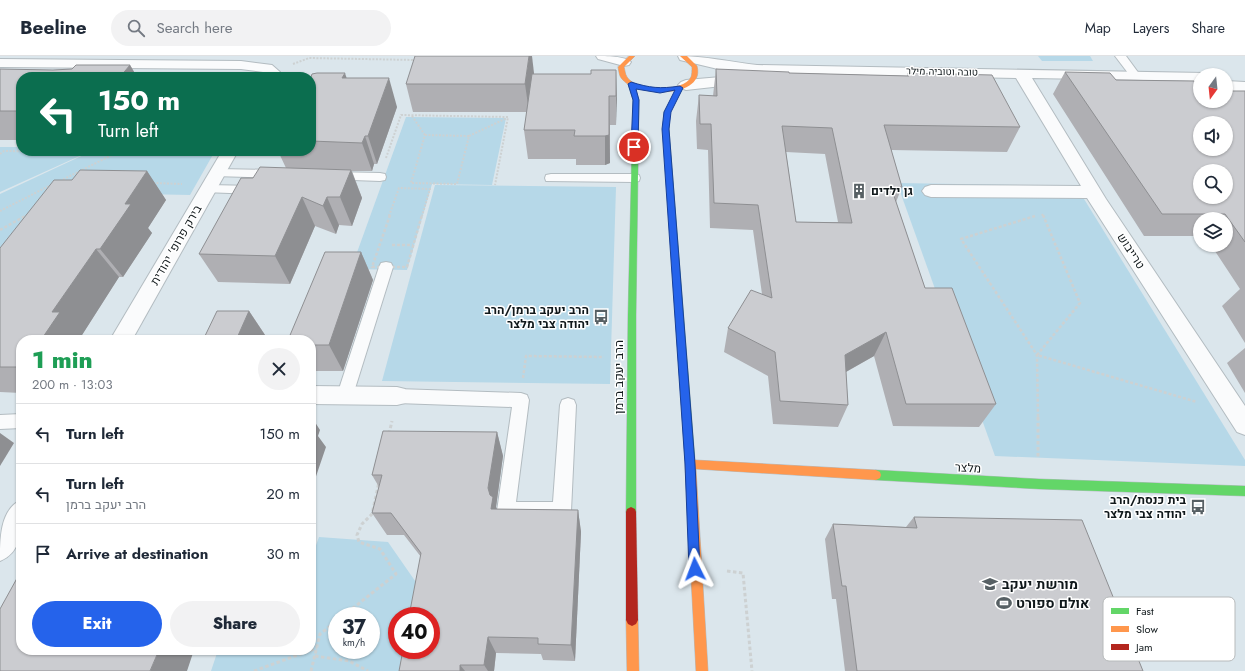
<!DOCTYPE html>
<meta charset="utf-8">
<style>
:root{--surface:#fff;--page:#f2f2f3;--text:#1f2937;--muted:#747a83;--line:#e0e1e3;--accent:#2563eb}
body{margin:0;font-family:Jost,Heebo,sans-serif;background:var(--page);color:var(--text);height:100vh;display:flex;flex-direction:column;font-size:15px;white-space:nowrap}
*{box-sizing:border-box;margin:0}
p{font-size:13px;color:var(--muted)}
.icon{flex:none;width:22px;height:22px;fill:none;stroke:currentColor;stroke-width:2;stroke-linecap:round;stroke-linejoin:round}
.map{position:relative;flex:1;overflow:hidden}
.sheet{position:absolute;left:16px;top:279px;width:300px;height:320px;display:flex;flex-direction:column;background:var(--surface);border-radius:16px;box-shadow:0 1px 3px #0004}
.sheet>*{flex:none}
.top-card{position:absolute;left:16px;top:16px;width:300px;height:84px;border-radius:16px;box-shadow:0 1px 3px #0004;background:#0b6e4f;color:#fff;overflow:hidden}
.needle{width:26px;rotate:195deg}
.controls{position:absolute;left:1193px;top:12px;display:grid;gap:8px}
.controls a{display:grid;place-items:center;width:40px;height:40px;border-radius:50%;background:var(--surface);box-shadow:0 1px 3px #0004;font-size:20px}
.speed{position:absolute;left:328px;top:551px;display:flex;gap:8px;font-size:20px;font-weight:700;text-align:center}
.speed>*{display:grid;place-content:center;width:52px;height:52px;border-radius:50%;background:var(--surface);box-shadow:0 1px 3px #0004;line-height:1}
.speed small{font-size:10px;font-weight:400}
.speed .limit{border:6px solid #d22;background:#fff;color:#111}
.pin{position:absolute;display:grid;place-items:center;width:34px;height:34px;color:#fff;margin:-17px;border:2px solid #fff;border-radius:50%;box-shadow:0 1px 4px #0007}
.me{position:absolute;width:44px;margin:-22px;rotate:357deg;stroke-linejoin:round;filter:drop-shadow(0 0 3px #0008)}
.turn{display:flex;align-items:center;gap:14px;height:84px;padding:0 16px;font-size:18px}
.turn .icon{width:52px;height:52px;stroke-width:2.5}
.turn b{display:block;font-size:28px;line-height:34px}
.round{display:grid;place-items:center;flex:none;width:42px;height:42px;border-radius:21px;background:var(--page)}
.summary{display:flex;align-items:center;justify-content:space-between;height:68px;padding:0 16px}
h1{font-size:24px;font-weight:800;line-height:30px;color:#1e9e55}
.action{display:flex;gap:8px;margin-top:auto;padding:8px 16px}
.action a{flex:1;height:46px;border-radius:24px;background:var(--accent);color:#fff;font-size:16px;font-weight:800;line-height:46px;text-align:center}
.action a+a{background:var(--page);color:var(--text)}
ul{padding:0;list-style:none}
li{display:flex;align-items:center;gap:12px;height:60px;padding:0 16px;border-top:1px solid var(--line)}
li div{flex:1}
li b{display:block;font-size:15px}
li em{font-style:normal}
header{display:flex;align-items:center;gap:24px;box-sizing:border-box;height:56px;padding:0 20px;background:var(--surface);border-bottom:1px solid var(--line)}
header strong{font-size:19px}
nav{display:flex;gap:22px;margin-inline-start:auto;font-size:14px}
.search{width:280px;height:36px;background:var(--page);display:flex;align-items:center;gap:10px;box-sizing:border-box;padding:0 14px;border-radius:22px;color:var(--muted);font-size:15px}
.map>svg:first-child{display:block}
</style>
<header>
<strong>Beeline</strong>
<div class="search"><svg class="icon" aria-label="search" viewBox="0 0 24 24"><circle cx="10" cy="10" r="6"/><path d="M15 15l6 6"/></svg>Search here</div>
<nav><a>Map</a><a>Layers</a><a>Share</a></nav>
</header>
<div class="map">
<svg width="1245" height="615" viewBox="0 0 1245 615">
<rect width="100%" height="100%" fill="#dbe6ec"/>
<g fill="#b6d8e8" fill-rule="evenodd">
<polygon points="1038,0 1090,0 1093,5 1042,5"/>
<polygon points="406,61 506,62 492,129 432,128 407,214 351,213"/>
<polygon points="0,91 21,91 21,95 86,95 84,98 0,136"/>
<polygon points="92,95 215,95 190,139 91,137 0,225 0,138"/>
<polygon points="897,127 1076,130 1245,404 1245,410 995,400"/>
<polygon points="435,129 616,131 610,328 382,325"/>
<path d="M 319,481 L 388,486 L 429,545 L 426,560 L 397,560 L 397,594 L 421,594 L 417,615 L 211,615 L 218,594 L 311,594 L 311,503 ZM 337,560 L 371,560 L 371,594 L 337,594 Z"/>
</g>
<g fill="none" stroke-linecap="round" stroke-linejoin="round">
<defs>
<g id="lane">
<polygon points="1115,0 1126,0 1140,19 1139,21 1131,21"/>
<polygon points="218,113 276,114 280,115 282,118 280,121 276,122 214,120 212,117 214,114"/>
<polygon points="331,116 380,117 385,118 386,121 385,124 380,125 326,123 325,120 326,117"/>
<polygon points="551,118 634,118 639,119 640,122 639,125 634,126 546,125 545,122 546,119"/>
<polygon points="208,129 256,130 261,131 262,134 261,137 256,138 203,136 202,133 203,130"/>
<polygon points="386,206 391,207 393,211 353,339 351,344 345,346 339,344 337,339 379,211 381,207"/>
<polygon points="397,333 521,337 527,339 529,344 516,446 553,446 560,349 562,344 568,342 574,344 576,349 571,455 569,461 562,464 506,464 499,461 497,455 512,351 397,347 391,345 389,340 391,335"/>
<polygon points="21,358 21,372 0,373 0,359"/>
</g>
<g id="street">
<path d="M 596,0 C 606,0 625,0 631,6 L 629,9 L 624,10 L 598,3 Z"/>
<path d="M 678,0 C 705,0 731,6 757,9 L 1205,17 L 1207,19 L 1200,19 L 1200,25 L 1032,22 L 1106,143 L 1245,350 L 1245,379 L 1237,376 L 1087,142 L 931,141 L 925,139 L 922,135 L 925,131 L 931,129 L 1081,130 L 1016,22 L 757,17 L 718,13 L 680,4 Z"/>
<polygon points="0,3 241,5 272,9 280,16 280,21 264,21 263,16 241,13 0,11"/>
<polygon points="744,19 749,21 752,24 749,27 686,34 681,32 678,29 681,26 686,24"/>
<polygon points="1226,25 1245,26 1245,36 1226,35"/>
<polygon points="222,95 238,95 132,284 110,284"/>
<polygon points="311,330 397,331 405,333 408,340 405,347 397,349 311,348"/>
<path d="M 21,444 C 21,467 25,495 0,505 C 0,482 0,454 21,444 Z"/>
</g>
<g id="fast">
<polygon points="631,26 634,28 639,44 636,259 636,456 635,459 631,461 627,459 626,456 628,259 633,44 628,28"/>
<polygon points="678,31 683,32 670,56 669,73 695,404 694,407 690,408 686,407 685,404 663,73 664,56"/>
<polygon points="876,414 1039,423 1245,430 1245,440 1039,433 876,424 872,422 871,419 872,416"/>
</g>
<g id="slow">
<path d="M 629,0 L 635,0 L 624,11 C 625,14 625,18 627,21 C 635,35 683,37 691,21 C 692,19 692,14 692,11 L 680,0 L 687,0 L 697,10 C 706,43 636,41 622,23 C 619,20 619,15 618,11 Z"/>
<polygon points="690,400 694,401 695,404 876,414 880,416 881,419 880,422 876,424 696,413 708,615 696,615 685,408 686,401"/>
<polygon points="632,558 636,560 638,564 639,615 627,615 626,564 628,560"/>
</g>
<polygon id="jam" points="631,451 635,453 636,456 638,564 636,568 632,570 628,568 626,564 626,456 627,453"/>
</defs>
<use href="#lane" stroke="#b3bcc1" stroke-width="2"/>
<use href="#street" stroke="#b3bcc1" stroke-width="2"/>
<use href="#fast" stroke="#b3bcc1" stroke-width="1"/>
<use href="#slow" stroke="#b3bcc1" stroke-width="1"/>
<use href="#jam" stroke="#b3bcc1" stroke-width="1"/>
<g stroke="#cdd1d2" stroke-width="2" stroke-dasharray="2 1.5" stroke-linecap="butt">
<polyline points="293,8 309,2 415,4"/>
<polyline points="412,60 425,79"/>
<polygon points="425,79 469,80 457,128 411,127"/>
<polyline points="469,80 507,62"/>
<polyline points="0,98 4,95 79,96"/>
<polyline points="386,102 401,59 508,61 495,129"/>
<polyline points="60,125 120,95"/>
<polyline points="153,127 182,128"/>
<polyline points="0,155 51,129"/>
<polyline points="1042,158 1043,160"/>
<polyline points="26,160 28,159"/>
<polyline points="389,160 399,132 430,133 422,160"/>
</g>
<g stroke="#cdd1d2" stroke-width="2.5" stroke-dasharray="3 2" stroke-linecap="butt">
<polyline points="390,159 372,211 407,211 422,159"/>
<polyline points="1043,159 1080,247 1037,299 1197,346"/>
<polyline points="1035,160 961,183 1037,299 1038,362"/>
<polyline points="0,174 27,159"/>
<polyline points="392,189 413,189"/>
<polyline points="523,322 526,300 604,301"/>
</g>
<g stroke="#cdd1d2" stroke-width="3" stroke-dasharray="3.5 2.5" stroke-linecap="butt">
<polyline points="1038,361 1038,401"/>
<polyline points="389,378 392,365"/>
<polyline points="727,515 743,517 752,615"/>
<polyline points="343,560 396,518 380,493 359,486 357,479 362,468 372,458 379,426"/>
<polyline points="315,600 349,605 368,615"/>
<polyline points="254,615 317,592"/>
<polyline points="311,615 320,578 337,565"/>
</g>
<use href="#lane" fill="#fafbfc" fill-rule="evenodd"/>
<use href="#street" fill="#fafbfc" fill-rule="evenodd"/>
<use href="#fast" fill="#63d668" fill-rule="evenodd"/>
<use href="#slow" fill="#ff974d" fill-rule="evenodd"/>
<use href="#jam" fill="#b3261e" fill-rule="evenodd"/>
</g>
<g fill="#afafb3" fill-rule="evenodd">
<polygon points="130,9 137,21 21,21 21,84 0,84 0,13 53,14 72,13"/>
<path d="M 716,13 L 789,17 L 907,20 L 908,17 L 1020,71 L 1007,96 L 891,94 L 902,131 L 896,146 L 925,232 L 996,348 L 979,371 L 893,370 L 874,300 L 846,316 L 848,349 L 838,371 L 773,368 L 768,320 L 724,296 L 728,272 L 762,238 L 753,174 L 710,172 L 708,94 L 697,93 L 696,65 L 699,39 L 713,40 ZM 786,96 L 825,98 L 838,166 L 796,166 Z"/>
<polygon points="616,14 616,69 610,69 610,107 605,109 576,109 576,103 528,103 524,74 527,56 413,56 406,28 533,18 591,18"/>
<polygon points="1065,16 1116,24 1200,45 1245,35 1245,287 1222,250 1240,233 1211,189 1226,189 1226,163 1200,163 1200,180 1144,180 1053,38"/>
<polygon points="311,21 346,22 397,51 377,108 374,108 372,115 352,115 362,142 352,170 339,169 336,178 315,170 290,228 218,226 199,198 253,122 286,112 278,95 311,95"/>
<polygon points="147,115 166,144 148,172 152,177 123,221 119,221 82,279 87,284 21,284 21,337 0,336 0,192 72,124"/>
<polygon points="361,196 373,224 343,315 311,315 311,284"/>
<polygon points="249,255 267,282 266,284 206,284 204,282"/>
<polygon points="1245,292 1245,337 1227,307"/>
<polygon points="497,376 503,400 496,451 497,453 578,454 581,476 575,605 543,604 541,598 496,597 494,615 399,615 421,501 404,479 387,479 372,457 379,431 372,419"/>
<polygon points="914,461 1143,615 845,615 836,543 832,543 825,483 833,468 906,471"/>
</g>
<g fill="#8e8f92">
<polygon points="529,0 532,0 534,17 529,56 525,28"/>
<polygon points="130,9 137,21 120,21"/>
<polygon points="616,14 617,43 616,69"/>
<polygon points="345,17 354,45 342,22"/>
<polygon points="389,22 397,51 377,108 368,80"/>
<polygon points="609,40 610,107 605,109 605,80"/>
<polygon points="365,80 374,108 372,115 362,87"/>
<polygon points="351,114 362,142 352,170 340,141"/>
<polygon points="147,115 166,144 148,172 152,177 123,221 100,193 125,148"/>
<polygon points="302,141 315,170 290,228 275,200"/>
<polygon points="327,141 339,169 336,178 323,150"/>
<polygon points="96,193 119,221 82,279 87,284 41,284 52,256"/>
<polygon points="361,196 373,224 343,315 329,289"/>
<polygon points="249,255 267,282 266,284 238,284 237,282"/>
<polygon points="886,276 874,300 835,322 845,299"/>
<polygon points="311,360 320,374 318,380 326,391 311,435"/>
<polygon points="497,376 503,400 496,451 500,463 491,453 488,432"/>
<polygon points="0,377 14,387 0,410"/>
<polygon points="578,454 581,476 575,605 571,589"/>
<polygon points="488,581 496,597 494,615 488,615 484,609"/>
<polygon points="159,594 194,594 187,615 150,615"/>
<polygon points="460,609 465,615 460,615"/>
</g>
<g fill="#cbccd0" stroke="#8e8f92" fill-rule="evenodd">
<polygon points="415,0 529,0 525,28 406,28"/>
<polygon points="76,9 130,9 120,21 21,21 21,57 17,57 19,55 0,55 0,13 53,14 72,13"/>
<path d="M 716,13 L 789,16 L 789,17 L 909,20 L 908,17 L 992,19 L 1020,71 L 884,69 L 902,131 L 891,131 L 925,232 L 952,232 L 996,348 L 906,348 L 886,276 L 845,299 L 848,349 L 780,345 L 775,296 L 728,272 L 751,234 L 772,242 L 758,149 L 714,147 L 711,68 L 700,68 L 699,39 L 717,40 ZM 782,70 L 832,72 L 852,167 L 796,166 Z"/>
<polygon points="591,14 616,14 616,40 609,40 609,79 605,80 574,80 575,74 524,74 532,18 591,18"/>
<path d="M 1065,16 L 1110,17 L 1116,24 L 1194,25 L 1200,32 L 1200,45 L 1226,45 L 1226,35 L 1245,35 L 1245,186 L 1225,158 L 1162,158 ZM 1200,67 L 1226,67 L 1226,93 L 1200,93 ZM 1200,115 L 1226,115 L 1226,141 L 1200,141 Z"/>
<polygon points="317,17 345,17 342,22 389,22 368,80 365,80 362,87 311,85 311,21 312,18"/>
<polygon points="260,111 351,114 340,141 327,141 323,150 302,141 275,200 199,198 241,122 253,122"/>
<polygon points="80,114 147,115 125,148 131,148 100,193 96,193 52,256 60,256 41,284 21,284 21,311 0,311 0,192 54,124 72,124"/>
<polygon points="325,196 361,196 329,289 311,289 311,284 288,284"/>
<polygon points="217,255 249,255 237,282 204,282"/>
<polygon points="383,375 497,376 488,432 490,439 493,441 491,453 578,454 571,589 538,588 538,582 488,581 484,609 460,609 460,615 399,615 403,594 431,594 431,560 409,560 421,497 391,457 372,457 382,419 372,419"/>
<polygon points="914,461 1082,464 1143,615 857,615 846,530 842,530 833,468 917,472"/>
<polygon points="21,515 21,594 159,594 150,615 0,615 0,553"/>
</g>
<path fill="#2563eb" stroke="#184099" d="M 631,26 C 650,32 660,33 680,30 L 683,32 L 671,56 L 669,73 L 695,408 L 700,513 L 699,517 L 695,518 L 691,517 L 689,513 L 685,408 L 662,73 L 664,56 L 675,34 L 660,37 L 636,33 L 639,44 L 638,91 L 634,93 L 631,91 L 633,44 L 628,28 Z"/>
<defs>
<symbol id="building-bare" viewBox="-9 -9 18 18"><path d="M-4-6H4V6H1V3H-1V6H-4ZM-2.5-4.3h1.7v1.8h-1.7ZM.8-4.3h1.7v1.8H.8ZM-2.5-1h1.7V.8h-1.7ZM.8-1h1.7V.8H.8Z" fill="#576064" stroke="#fff" stroke-width="2.5" paint-order="stroke"/></symbol>
<symbol id="bus-bare" viewBox="-9 -9 18 18"><path d="M-5-6H5V4H4V6H2V4H-2V6H-4V4H-5ZM-3.5-4V0h7V-4ZM-3.5 1.2v1.5H-2V1.2ZM2 1.2v1.5H3.5V1.2Z" fill="#576064" stroke="#fff" stroke-width="2.5" paint-order="stroke"/></symbol>
<symbol id="university-bare" viewBox="-9 -9 18 18"><path d="M0-5L7-2L0 1L-7-2ZM-4 1L0 2.5L4 1V4Q0 6-4 4Z" fill="#576064" stroke="#fff" stroke-width="2.5" paint-order="stroke"/></symbol>
<symbol id="stadium-bare" viewBox="-9 -9 18 18"><path d="M0-5a6.5 5 0 1 0 0 10a6.5 5 0 1 0 0-10ZM-3.5-1.8h7v3.6h-7Z" fill="#576064" stroke="#fff" stroke-width="2.5" paint-order="stroke"/></symbol>
</defs>
<g fill-rule="evenodd">
<use href="#building-bare" x="848" y="124" width="22" height="22"/>
<use href="#bus-bare" x="590" y="250" width="22" height="22"/>
<use href="#bus-bare" x="1187" y="440" width="22" height="22"/>
<use href="#university-bare" x="979" y="517" width="22" height="22"/>
<use href="#stadium-bare" x="993" y="536" width="22" height="22"/>
</g>
<g text-anchor="middle" stroke-width="3" stroke-linejoin="round" paint-order="stroke">
<g font-size="10" fill="#10181b" stroke="#fff">
<text transform="translate(942 15) rotate(1)" y="4">טובה וטוביה מילר</text>
</g>
<g font-size="12" font-weight="bold" fill="#10181b" stroke="#fff" text-anchor="end">
<text x="871" y="139" text-anchor="start">גן ילדים</text>
<text x="589" y="258">הרב יעקב ברמן/הרב<tspan x="589" dy="14">יהודה צבי מלצר</tspan></text>
<text x="1186" y="448">בית כנסת/הרב<tspan x="1186" dy="14">יהודה צבי מלצר</tspan></text>
</g>
<g font-size="12" fill="#10181b" stroke="#fff">
<text transform="translate(176 189) rotate(-60)" y="4">בירק פרופ' יהודית</text>
<text transform="translate(1131 195) rotate(57)" y="4">טרייבוש</text>
<text transform="translate(619 321) rotate(-90)" y="4">הרב יעקב ברמן</text>
<text transform="translate(968 412) rotate(3)" y="4">מלצר</text>
</g>
<g font-size="14" font-weight="bold" fill="#10181b" stroke="#fff" text-anchor="start">
<text x="1002" y="533">מורשת יעקב</text>
<text x="1016" y="552">אולם ספורט</text>
</g>
</g>
<rect x="1103" y="541" width="132" height="64" rx="6" fill="#fff" stroke="#b7babb" stroke-width="1"/>
<rect x="1111" y="552" width="18" height="6" fill="#63d668"/>
<rect x="1111" y="570" width="18" height="6" fill="#ff974d"/>
<rect x="1111" y="588" width="18" height="6" fill="#b3261e"/>
<g font-size="11" fill="#10181b">
<text x="1136" y="559">Fast</text>
<text x="1136" y="577">Slow</text>
<text x="1136" y="595">Jam</text>
</g>
</svg>
<div class="controls">
<a><svg class="needle" viewBox="-14 -14 28 28"><path d="M0-13l5 13h-10z" fill="#e53935"/><path d="M0 13l5-13h-10z" fill="#747a83"/></svg></a>
<a><svg class="icon" aria-label="sound" viewBox="0 0 24 24"><path d="M4 9h4l5-4v14l-5-4H4zM17 9q2 3 0 6"/></svg></a>
<a><svg class="icon" aria-label="search" viewBox="0 0 24 24"><circle cx="10" cy="10" r="6"/><path d="M15 15l6 6"/></svg></a>
<a><svg class="icon" aria-label="layers" viewBox="0 0 24 24"><path d="M12 4l9 5-9 5-9-5zM3 14l9 5 9-5"/></svg></a>
</div>
<div class="speed"><div>37<small>km/h</small></div><div class="limit">40</div></div>
<div class="pin" style="left:634px;top:91px;background:#d93025"><svg class="icon" aria-label="arrive" viewBox="0 0 24 24"><path d="M6 21V4h12l-3 4 3 4H6"/></svg></div>
<svg class="me" style="left:695px;top:513px" viewBox="-20 -20 40 40"><path d="M0-17L14 15 0 8-14 15z" fill="#2563eb" stroke="#fff" stroke-width="4"/></svg>
<div class="top-card">
<div class="turn"><svg class="icon" aria-label="left" viewBox="0 0 24 24"><path d="M17 20v-9H6M10 6l-5 5 5 5"/></svg><div><b>150 m</b>Turn left</div></div>
</div>
<section class="sheet">
<div class="summary"><div><h1>1 min</h1><p>200 m · 13:03</p></div><a class="round"><svg class="icon" aria-label="close" viewBox="0 0 24 24"><path d="M6 6l12 12M18 6L6 18"/></svg></a></div>
<ul>
<li><svg class="icon" aria-label="left" viewBox="0 0 24 24"><path d="M17 20v-9H6M10 6l-5 5 5 5"/></svg><div><b>Turn left</b></div><em>150 m</em></li>
<li><svg class="icon" aria-label="left" viewBox="0 0 24 24"><path d="M17 20v-9H6M10 6l-5 5 5 5"/></svg><div><b>Turn left</b><p>הרב יעקב ברמן</p></div><em>20 m</em></li>
<li><svg class="icon" aria-label="arrive" viewBox="0 0 24 24"><path d="M6 21V4h12l-3 4 3 4H6"/></svg><div><b>Arrive at destination</b></div><em>30 m</em></li>
</ul>
<div class="action"><a>Exit</a><a>Share</a></div>
</section>
</div>
